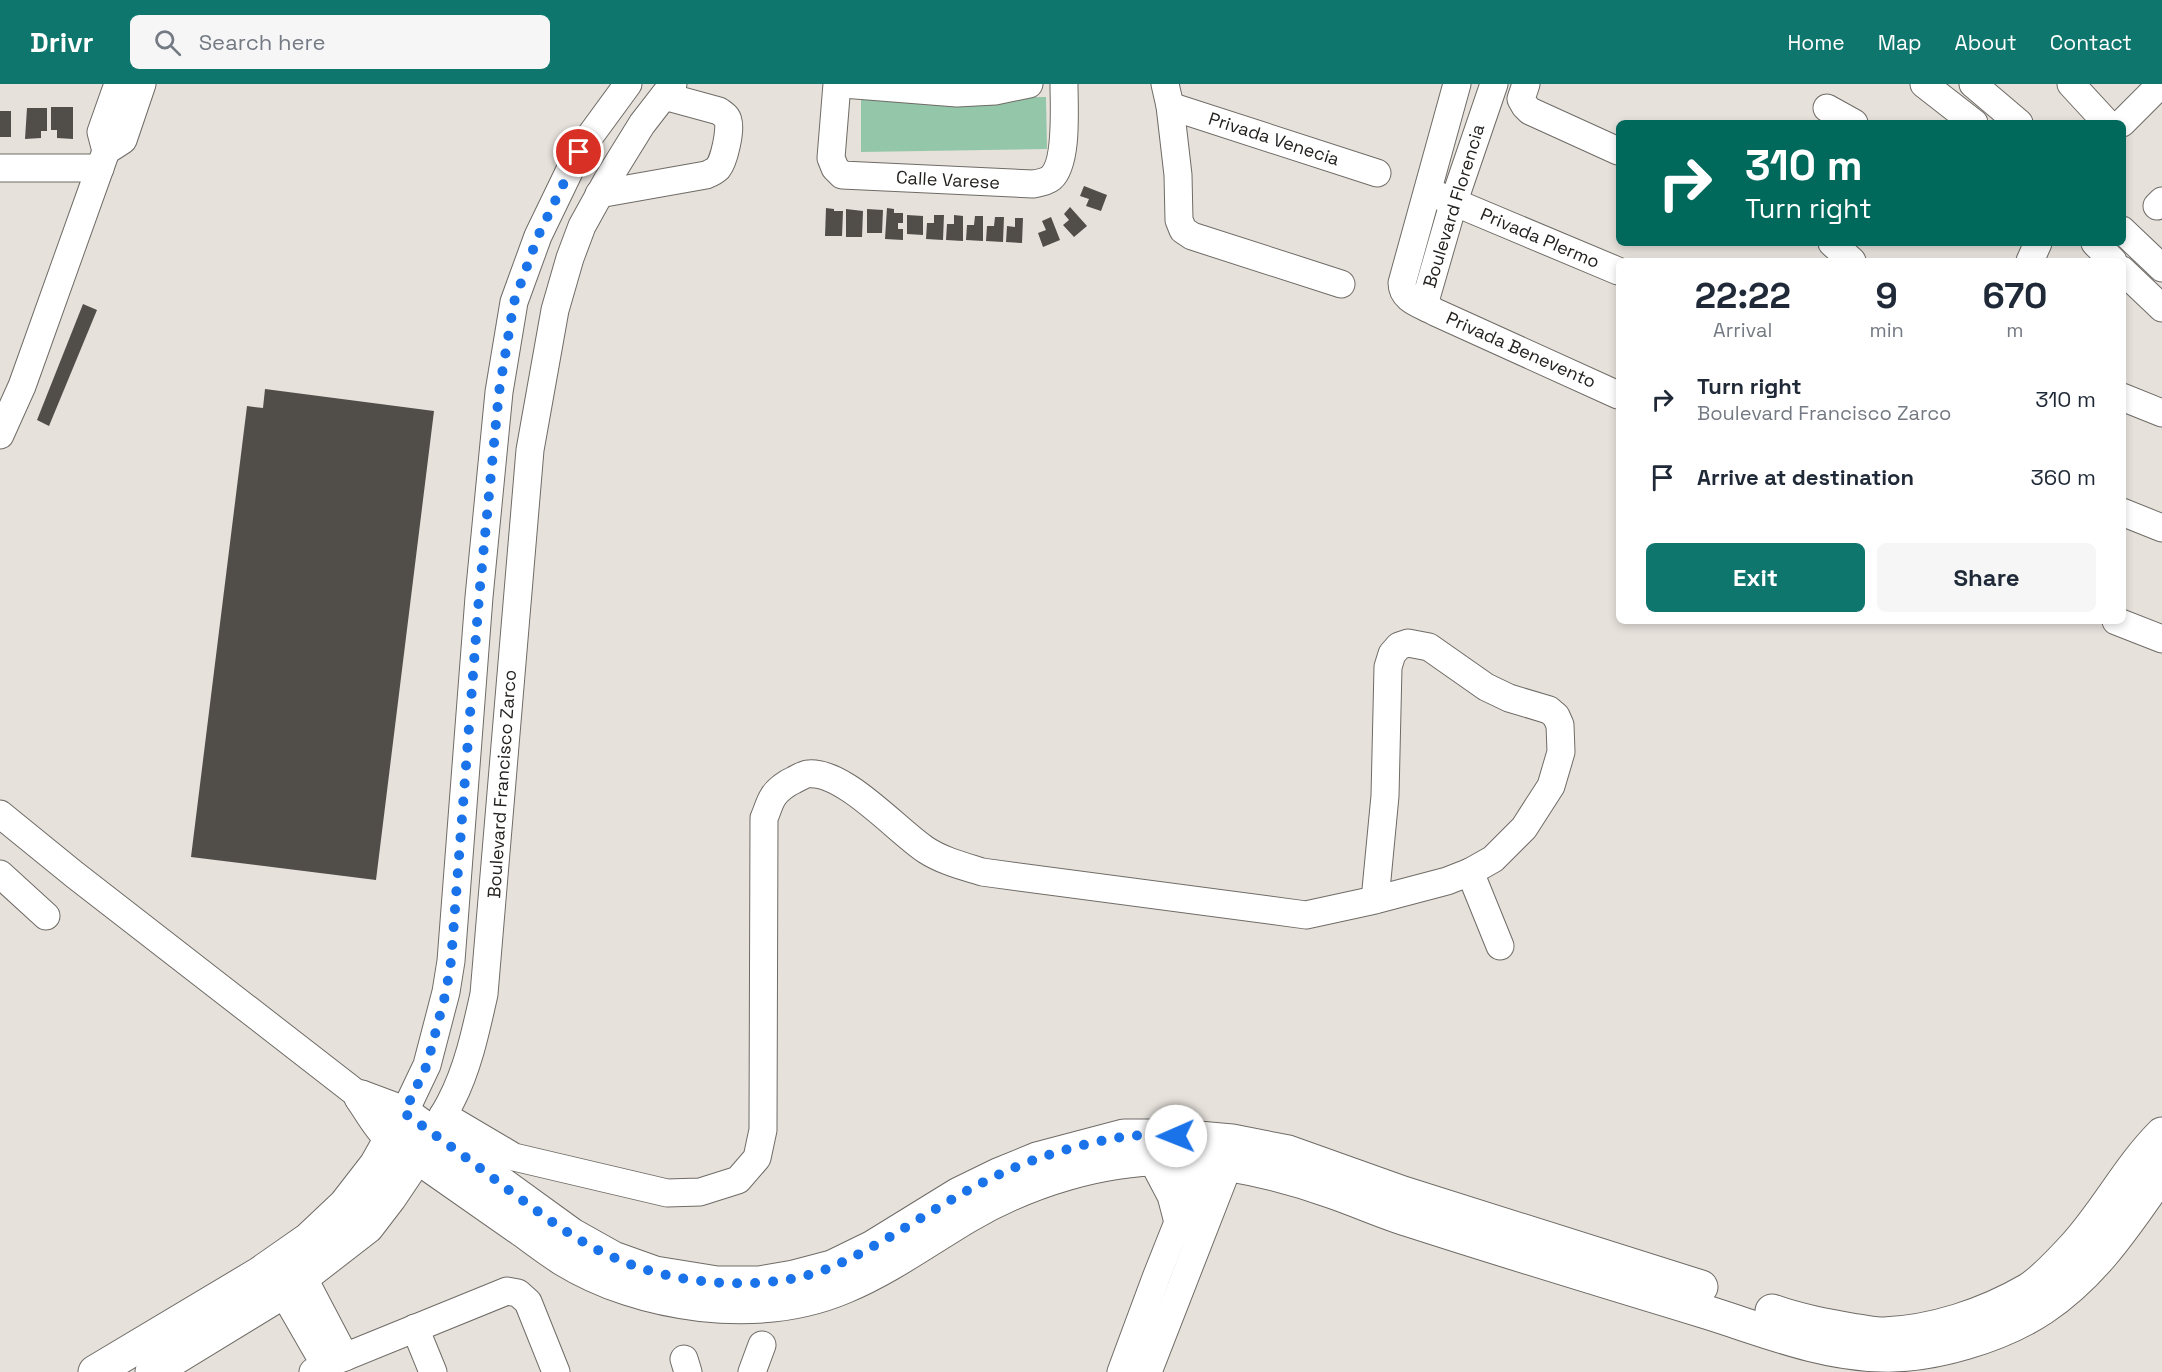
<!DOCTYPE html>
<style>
:root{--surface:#fff;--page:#f6f6f7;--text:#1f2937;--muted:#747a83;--accent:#0f766e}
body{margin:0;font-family:"Space Grotesk",sans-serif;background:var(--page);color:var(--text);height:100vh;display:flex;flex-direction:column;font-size:22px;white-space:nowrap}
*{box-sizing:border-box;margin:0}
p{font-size:20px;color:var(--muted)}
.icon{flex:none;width:33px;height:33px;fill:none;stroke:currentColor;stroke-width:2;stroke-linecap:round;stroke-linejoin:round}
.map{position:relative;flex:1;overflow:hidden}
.drawer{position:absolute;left:1616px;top:174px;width:510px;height:366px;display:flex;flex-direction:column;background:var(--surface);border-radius:9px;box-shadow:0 3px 9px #0003}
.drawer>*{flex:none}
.hud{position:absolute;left:1616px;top:36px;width:510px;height:126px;border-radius:9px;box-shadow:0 3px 9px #0003;background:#00695c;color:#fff;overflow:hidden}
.pin{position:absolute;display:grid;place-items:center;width:51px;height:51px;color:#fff;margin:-26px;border:3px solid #fff;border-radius:50%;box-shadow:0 2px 6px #0007}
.me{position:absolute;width:66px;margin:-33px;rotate:269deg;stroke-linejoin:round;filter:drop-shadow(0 0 4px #0008)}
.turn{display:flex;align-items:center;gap:21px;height:126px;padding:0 30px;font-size:27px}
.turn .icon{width:78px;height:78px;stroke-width:2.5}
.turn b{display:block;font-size:42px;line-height:51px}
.eta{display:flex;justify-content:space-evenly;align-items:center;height:102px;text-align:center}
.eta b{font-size:36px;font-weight:700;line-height:42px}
.cta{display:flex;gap:12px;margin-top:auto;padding:12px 30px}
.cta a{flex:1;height:69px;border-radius:9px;background:var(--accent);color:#fff;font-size:24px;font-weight:700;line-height:69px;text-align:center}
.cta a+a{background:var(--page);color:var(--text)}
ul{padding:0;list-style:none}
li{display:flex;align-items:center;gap:18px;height:78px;padding:0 30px}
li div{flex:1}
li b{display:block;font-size:22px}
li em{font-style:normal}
header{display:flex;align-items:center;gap:36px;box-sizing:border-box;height:84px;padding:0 30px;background:var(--accent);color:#fff}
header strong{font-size:28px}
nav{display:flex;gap:33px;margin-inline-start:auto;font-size:21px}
.search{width:420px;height:54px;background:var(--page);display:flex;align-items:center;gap:15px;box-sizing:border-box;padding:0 21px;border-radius:9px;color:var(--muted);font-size:22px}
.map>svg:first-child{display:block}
</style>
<header>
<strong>Drivr</strong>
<div class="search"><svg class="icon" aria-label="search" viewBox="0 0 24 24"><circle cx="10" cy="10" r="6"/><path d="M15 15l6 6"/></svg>Search here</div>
<nav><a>Home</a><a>Map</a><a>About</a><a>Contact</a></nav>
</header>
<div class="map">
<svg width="2162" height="1288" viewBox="0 0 2162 1288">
<rect width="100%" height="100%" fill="#e6e1db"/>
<polygon fill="#94c7aa" points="1046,13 1047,65 861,68 861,15"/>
<g fill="#514d49">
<polygon points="51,23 73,23 73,55 57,54 57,46 51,46"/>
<polygon points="27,24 47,24 47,47 41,47 41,54 25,55"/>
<rect x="0" y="27" width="11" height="26"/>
<polygon points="1084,102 1107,111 1101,127 1086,122 1089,115 1080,112"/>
<polygon points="1070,123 1087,142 1074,153 1063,141 1069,136 1064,130"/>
<polygon points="826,124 834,125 834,127 843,127 842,152 825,152"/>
<polygon points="887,124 894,125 894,129 903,129 903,139 898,139 898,145 903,145 903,156 885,155"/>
<polygon points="846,125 863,127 862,153 846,153"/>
<polygon points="867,125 883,126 882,149 867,149"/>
<polygon points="907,131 923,132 923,151 907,150"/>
<polygon points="934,131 944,131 943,156 926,155 927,139 934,139"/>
<polygon points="954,131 963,132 963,157 946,156 947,140 954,140"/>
<polygon points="975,132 983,132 983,157 966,156 967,141 974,141"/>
<polygon points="995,133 1004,133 1003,158 986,157 987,142 994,142"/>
<polygon points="1051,133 1060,156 1043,163 1038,149 1046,146 1042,137"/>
<polygon points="1015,134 1023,134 1022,159 1006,158 1007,142 1015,143"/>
<polygon points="83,220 97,226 49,342 37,336"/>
<polygon points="265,305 434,327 376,796 191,773 247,322 263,324"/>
</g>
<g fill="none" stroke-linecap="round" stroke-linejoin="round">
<defs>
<g id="minor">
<path d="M 837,0 L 831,74 L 835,84 L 842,91 L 1033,100 C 1039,99 1046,98 1051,94 C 1068,79 1064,23 1064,0"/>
<polyline points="843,0 957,9 995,7 1029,0"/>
<polyline points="1165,0 1170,22 1178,91 1179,136 1183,146 1192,152 1341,200"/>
<path d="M 1457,0 L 1402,199 C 1402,216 1421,220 1435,228 L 1618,311"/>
<polyline points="1526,0 1521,15 1525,22 1530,27 1618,67"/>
<polyline points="1924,0 1974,39"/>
<polyline points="1973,0 2019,39"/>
<polyline points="2071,0 2107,39"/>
<polyline points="1170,22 1377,89"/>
<polyline points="1827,24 1854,39"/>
<polyline points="2122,39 2161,0"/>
<polyline points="106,67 101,48 118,0"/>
<polyline points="0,84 100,84"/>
<path d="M 599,110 L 706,91 C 711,89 715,87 718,84 C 724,77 731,46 728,37 C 727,32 723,30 719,27 L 664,12"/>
<polyline points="1437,111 1618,187"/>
<polyline points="2157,122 2162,117"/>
<polyline points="2122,146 2162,184"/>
<polyline points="1832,159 1852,177"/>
<polyline points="2095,159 2113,177"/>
<polyline points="2030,177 2038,159"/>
<polyline points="2122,186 2162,224"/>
<polyline points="1424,221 1454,117 1494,0"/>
<polyline points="2122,313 2162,329"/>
<polyline points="0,351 22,302 106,67 123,56 142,0"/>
<polyline points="2122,428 2162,444"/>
<polyline points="2116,537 2162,555"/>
<polyline points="0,730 75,791 361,1013"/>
<polyline points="1470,788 1500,862"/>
<polyline points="0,790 46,832"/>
<path d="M 443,1031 L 514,1073 L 667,1109 L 700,1108 L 738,1096 L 757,1074 L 763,1046 L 764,734 C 767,728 769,719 773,713 C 777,706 787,699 794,696 C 798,694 803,691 807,690 C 843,685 897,747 926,766 C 943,777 963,782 982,788 L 1306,831 L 1375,816 L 1447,797 L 1470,788 L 1493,775 L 1524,744 L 1551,702 L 1561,668 L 1560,641 L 1556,632 L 1549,626 L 1509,614 L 1486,603 L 1429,563 L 1408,559 L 1399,562 L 1392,570 L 1388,583 L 1385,712 L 1375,816"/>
<polyline points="398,1042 427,981 446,908 451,877 479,513 499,308 514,218 538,152 579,67 628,0"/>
<path d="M 435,1045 C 440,1036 446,1027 451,1017 C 468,984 476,946 484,910 L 530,366 L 555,226 L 570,174 L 582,142 L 608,95 L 642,40 L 673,0"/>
<polyline points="303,1193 345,1273"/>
<polyline points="283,1208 325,1281"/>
<polyline points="415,1244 433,1288"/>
<polyline points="684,1275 688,1288"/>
<polyline points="313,1288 325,1281 507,1207 518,1209 528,1218 556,1288"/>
<polyline points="752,1288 762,1261"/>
<polyline points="1121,1288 1157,1191 1202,1078 1207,1059"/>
<polyline points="1148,1288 1229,1080 1231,1062"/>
</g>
<g id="major">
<path d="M 361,1013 C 370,1026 379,1043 391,1054 C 402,1065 419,1074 432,1083 C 462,1104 492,1125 522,1146 C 536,1156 549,1166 563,1175 C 641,1223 759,1239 844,1203 C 887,1185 926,1157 966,1133 C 1027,1097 1105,1072 1177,1075 C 1230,1078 1283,1090 1333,1108 C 1359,1117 1383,1128 1409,1136 C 1508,1168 1607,1198 1706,1228 C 1764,1246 1821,1270 1881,1271 C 1932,1273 2001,1252 2043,1224 C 2095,1189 2127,1139 2162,1089"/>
<polyline points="361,1013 404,1029 572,1151 613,1174 655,1189 717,1199 759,1199 794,1193 832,1183 873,1163 959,1110 998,1091 1037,1075 1124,1052 1176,1052 1232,1057 1288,1068 1403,1109 1701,1203"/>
<polyline points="1155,1075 1174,1111 1180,1134"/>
<path d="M 1772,1227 C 1800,1237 1828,1242 1857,1247 C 1866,1248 1875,1250 1884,1250 C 1933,1248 1985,1231 2028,1206 C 2041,1198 2064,1174 2075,1162 C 2106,1128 2129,1083 2162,1050"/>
<polyline points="95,1288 259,1190 309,1155 345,1121 376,1081 398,1042"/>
<polyline points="152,1288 283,1208 367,1143 390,1113 429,1055"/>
</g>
</defs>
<use href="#minor" stroke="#6f6b66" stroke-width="29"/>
<use href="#major" stroke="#6f6b66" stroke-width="35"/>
<use href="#minor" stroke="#fff" stroke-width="27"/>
<use href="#major" stroke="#fff" stroke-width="33"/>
</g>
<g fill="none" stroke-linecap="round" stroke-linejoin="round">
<path stroke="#1a73e8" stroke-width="10" stroke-dasharray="0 18" d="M 579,68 L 538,152 L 514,218 L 499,308 L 479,513 L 451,877 L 446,908 L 427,981 L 404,1029 C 440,1054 475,1080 510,1107 C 543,1131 575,1157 613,1173 C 674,1202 771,1210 834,1182 C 891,1157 940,1118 996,1092 C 1035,1073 1080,1060 1122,1053 C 1139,1050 1159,1052 1176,1052"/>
</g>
<g text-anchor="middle" stroke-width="6" stroke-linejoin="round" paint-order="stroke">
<g font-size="18" fill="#242220" stroke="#fff">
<text transform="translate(1274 55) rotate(18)" y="6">Privada Venecia</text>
<text transform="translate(948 96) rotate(3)" y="6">Calle Varese</text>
<text transform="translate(1454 122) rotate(-73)" y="6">Boulevard Florencia</text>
<text transform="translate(1540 154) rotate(23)" y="6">Privada Plermo</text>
<text transform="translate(1521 266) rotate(24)" y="6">Privada Benevento</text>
<text transform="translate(502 700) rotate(-86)" y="6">Boulevard Francisco Zarco</text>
</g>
</g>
</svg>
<div class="pin" style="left:579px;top:68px;background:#d93025"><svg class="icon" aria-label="arrive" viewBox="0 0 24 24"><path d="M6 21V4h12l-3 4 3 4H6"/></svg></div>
<svg class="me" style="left:1176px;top:1052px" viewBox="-20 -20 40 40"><circle r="19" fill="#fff"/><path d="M0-13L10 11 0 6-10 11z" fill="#1a73e8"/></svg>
<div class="hud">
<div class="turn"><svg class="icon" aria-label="right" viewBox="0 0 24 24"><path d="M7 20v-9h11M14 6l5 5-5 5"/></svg><div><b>310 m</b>Turn right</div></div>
</div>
<section class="drawer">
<div class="eta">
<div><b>22:22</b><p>Arrival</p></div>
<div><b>9</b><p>min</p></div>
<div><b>670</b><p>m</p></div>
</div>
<ul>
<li><svg class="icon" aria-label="right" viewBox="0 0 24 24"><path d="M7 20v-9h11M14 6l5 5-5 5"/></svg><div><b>Turn right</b><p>Boulevard Francisco Zarco</p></div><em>310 m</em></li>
<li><svg class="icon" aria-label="arrive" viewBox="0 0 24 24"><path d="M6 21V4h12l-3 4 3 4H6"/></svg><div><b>Arrive at destination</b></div><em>360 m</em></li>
</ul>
<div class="cta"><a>Exit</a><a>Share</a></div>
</section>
</div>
